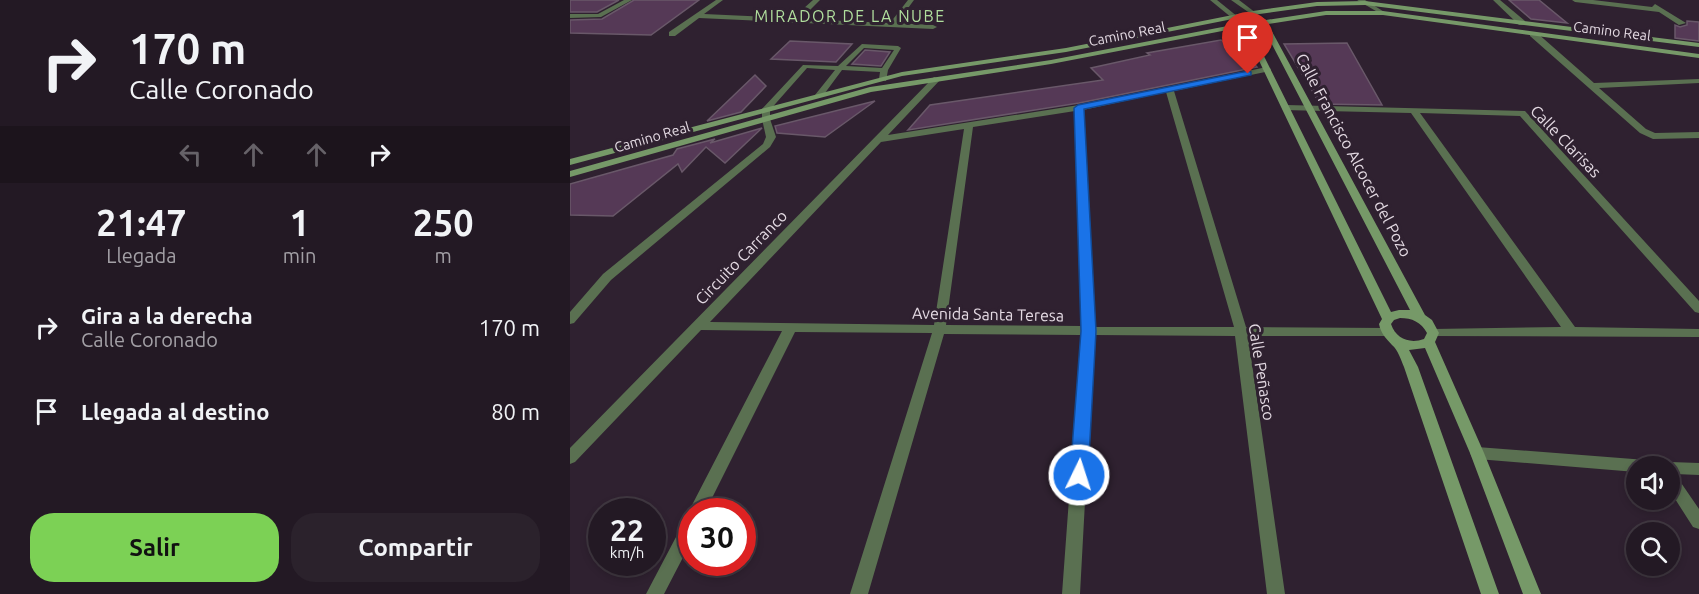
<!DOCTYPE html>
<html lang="es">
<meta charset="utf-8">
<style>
:root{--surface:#231924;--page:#2b222c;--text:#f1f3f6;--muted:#a3a0a6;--line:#403841;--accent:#7cd155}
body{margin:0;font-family:Ubuntu,sans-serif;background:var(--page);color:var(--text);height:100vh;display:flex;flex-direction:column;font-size:22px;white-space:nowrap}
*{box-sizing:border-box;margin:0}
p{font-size:20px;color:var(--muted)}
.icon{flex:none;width:33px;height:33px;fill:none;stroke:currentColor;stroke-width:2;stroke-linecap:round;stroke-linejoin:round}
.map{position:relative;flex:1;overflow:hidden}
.panel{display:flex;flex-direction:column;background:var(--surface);width:570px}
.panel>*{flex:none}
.top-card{background:#231924;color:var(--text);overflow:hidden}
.fabs{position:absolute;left:1056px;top:456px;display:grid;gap:12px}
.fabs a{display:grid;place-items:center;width:54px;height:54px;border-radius:50%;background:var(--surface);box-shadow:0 3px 9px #0003,0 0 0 2px var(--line);font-size:30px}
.speed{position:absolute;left:18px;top:498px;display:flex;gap:12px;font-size:30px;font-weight:700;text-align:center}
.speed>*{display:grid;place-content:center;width:78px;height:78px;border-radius:50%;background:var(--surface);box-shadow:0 3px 9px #0003,0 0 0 2px var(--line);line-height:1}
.speed small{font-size:15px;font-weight:400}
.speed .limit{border:9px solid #d22;background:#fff;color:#111}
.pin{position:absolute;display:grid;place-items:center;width:51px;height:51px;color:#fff;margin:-62px -26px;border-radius:50% 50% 50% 0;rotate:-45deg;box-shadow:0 0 6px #0007}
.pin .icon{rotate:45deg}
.me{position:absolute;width:66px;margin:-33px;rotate:4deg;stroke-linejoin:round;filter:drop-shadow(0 0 4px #0008)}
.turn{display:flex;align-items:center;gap:21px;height:126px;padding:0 30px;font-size:27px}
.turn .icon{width:78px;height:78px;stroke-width:2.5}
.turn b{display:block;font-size:42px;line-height:51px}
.lanes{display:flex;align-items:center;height:57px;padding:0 30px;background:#0003;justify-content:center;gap:30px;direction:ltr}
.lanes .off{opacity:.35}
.eta{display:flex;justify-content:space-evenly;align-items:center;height:102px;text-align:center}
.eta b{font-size:36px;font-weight:700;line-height:42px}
.cta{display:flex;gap:12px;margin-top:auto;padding:12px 30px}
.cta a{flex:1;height:69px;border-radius:24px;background:var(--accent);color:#111;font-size:24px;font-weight:700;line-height:69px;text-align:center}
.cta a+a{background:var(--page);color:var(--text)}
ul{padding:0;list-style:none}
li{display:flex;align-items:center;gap:18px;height:84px;padding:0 30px}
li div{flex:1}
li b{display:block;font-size:22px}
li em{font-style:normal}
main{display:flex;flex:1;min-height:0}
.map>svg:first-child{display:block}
</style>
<main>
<section class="panel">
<div class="top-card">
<div class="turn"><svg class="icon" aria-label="right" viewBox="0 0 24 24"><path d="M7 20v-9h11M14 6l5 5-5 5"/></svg><div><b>170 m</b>Calle Coronado</div></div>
<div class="lanes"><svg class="icon off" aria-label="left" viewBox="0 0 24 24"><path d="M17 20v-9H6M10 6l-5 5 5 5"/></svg><svg class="icon off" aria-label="ahead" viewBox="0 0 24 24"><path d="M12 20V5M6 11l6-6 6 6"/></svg><svg class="icon off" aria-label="ahead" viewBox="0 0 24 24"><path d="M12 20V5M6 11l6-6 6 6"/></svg><svg class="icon" aria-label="right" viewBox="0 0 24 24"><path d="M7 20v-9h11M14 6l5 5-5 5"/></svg></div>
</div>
<div class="eta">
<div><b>21:47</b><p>Llegada</p></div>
<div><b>1</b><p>min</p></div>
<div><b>250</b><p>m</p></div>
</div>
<ul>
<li><svg class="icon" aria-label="right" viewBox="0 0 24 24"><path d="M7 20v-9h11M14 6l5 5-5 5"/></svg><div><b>Gira a la derecha</b><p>Calle Coronado</p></div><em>170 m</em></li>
<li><svg class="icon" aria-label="arrive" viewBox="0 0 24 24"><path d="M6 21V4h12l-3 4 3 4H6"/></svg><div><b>Llegada al destino</b></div><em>80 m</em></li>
</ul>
<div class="cta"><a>Salir</a><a>Compartir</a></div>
</section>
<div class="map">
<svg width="1129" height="594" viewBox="0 0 1129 594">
<rect width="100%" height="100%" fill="#2f2130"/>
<g fill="#553956" stroke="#695869" stroke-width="1.5">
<polygon points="0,0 49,0 27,12 0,12"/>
<polygon points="64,0 129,0 81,35 0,33 0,20 32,19"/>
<polygon points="939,0 969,0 997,23 961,19"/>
<polygon points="1117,21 1129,22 1129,41 1105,38 1105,25 1110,27 1117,25"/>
<polygon points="651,40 668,52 673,51 687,67 509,103 338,130 360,105 533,80 521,68 580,55 577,53"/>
<polygon points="220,41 282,44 266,62 201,59"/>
<polygon points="777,43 812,105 750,104 714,44"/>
<polygon points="295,50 320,52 311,66 282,64"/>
<polygon points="185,75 196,86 171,112 137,121"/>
<polygon points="305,101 255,137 207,133 205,126"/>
<polygon points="192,128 155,163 136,147 112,172 108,164 43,216 0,215 0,184 103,155 107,149 145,139 140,143"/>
</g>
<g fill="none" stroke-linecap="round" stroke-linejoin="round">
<path fill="#5a7051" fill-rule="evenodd" d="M 292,44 L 328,46 L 331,48 L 318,70 L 316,81 L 309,79 L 310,72 L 272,70 L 252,97 L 249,97 L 245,95 L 265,70 L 237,68 L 199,111 L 192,109 L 233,65 L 268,66 ZM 294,48 L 324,50 L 312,68 L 276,66 Z"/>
<g fill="#5a7051" fill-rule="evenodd">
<polygon points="54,0 62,0 31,17 0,18 0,14 28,14"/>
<polygon points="146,0 153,0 134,14 223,18 243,0 250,0 231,19 320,23 338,0 344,0 327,23 363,25 367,27 363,29 129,18 105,36 99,36 99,32"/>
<polygon points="640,0 647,0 668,17 662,18"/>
<polygon points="661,0 669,0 686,13 681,14"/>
<polygon points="787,0 795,0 816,13 811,14"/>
<polygon points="923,0 930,0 955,21 955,25 949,25"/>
<polygon points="1002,0 1023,0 1082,7 1085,4 1116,23 1109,25 1089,12 1005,2"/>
<polygon points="960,32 966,32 1024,83 1129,79 1129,83 1029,88 1076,129 1085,133 1129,132 1129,138 1083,139 1070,133 960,36"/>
<path d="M 697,67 L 701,69 L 700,71 L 604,91 L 676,327 L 816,328 L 820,329 L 822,332 L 820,335 L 816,336 L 678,336 L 715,594 L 697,594 L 665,336 L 524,335 L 510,594 L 492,594 L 511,335 L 374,334 L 298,594 L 280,594 L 362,333 L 225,332 L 135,512 L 122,512 L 122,540 L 94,594 L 76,594 L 116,518 L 121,516 L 119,512 L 121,507 L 212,331 L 131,330 L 5,462 L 0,464 L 0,448 L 364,77 L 371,79 L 318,135 L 509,105 ZM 596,92 L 664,327 L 524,327 L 513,110 ZM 505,111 L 512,326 L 376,325 L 403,127 ZM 394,129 L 364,325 L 140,322 L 311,142 Z"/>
<polygon points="716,105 955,111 1129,301 1129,313 1125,312 950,116 850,113 1005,327 1129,329 1129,337 859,336 857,333 859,330 863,329 991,327 841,113 713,110 712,108"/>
<polygon points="196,106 200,109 200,119 206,137 200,147 41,280 4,323 0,324 0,312 33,274 193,144 196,137 192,119 192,109"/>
<polygon points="907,447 1076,460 1081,462 1083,466 1066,466 1066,472 907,459 902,457 900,453 902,449"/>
<polygon points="1100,462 1129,463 1129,475 1105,474 1129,509 1129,529 1123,527 1100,491 1100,466 1093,466 1095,464"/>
</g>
<g fill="#769968" fill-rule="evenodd">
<polygon points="795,1 1129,43 1129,47 795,5 747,6 683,15 496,52 332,76 0,165 0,159 332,72 496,48 683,11 747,2"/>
<path d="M 756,11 L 813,11 L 1129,54 L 1129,58 L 813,15 L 756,15 L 698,24 L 855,315 L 862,320 L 869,333 L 865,342 L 914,453 L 971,594 L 953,594 L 900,453 L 855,348 L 839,350 L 848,367 L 929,594 L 911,594 L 834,367 C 831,360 828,350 822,345 C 816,338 811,334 809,324 L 812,319 L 673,27 L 481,64 L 301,92 L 0,177 L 0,171 L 300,87 L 481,60 L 668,24 L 665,21 L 669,19 L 676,23 L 688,21 L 685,18 L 689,16 L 696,20 ZM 692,25 L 840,310 L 829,310 L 821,312 L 679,26 ZM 830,318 C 842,318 851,322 857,333 L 854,339 C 840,344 826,339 821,324 L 824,320 Z"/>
</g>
</g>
<polygon fill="#1a73e8" stroke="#114b97" stroke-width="1.5" points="678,71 681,72 681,75 514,109 526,331 518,475 515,480 509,482 503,480 500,475 511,331 504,108 508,105"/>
<g text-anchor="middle" stroke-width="6" stroke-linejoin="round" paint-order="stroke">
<g font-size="14" fill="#e4dae3" stroke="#2f2130">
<text transform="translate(1042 31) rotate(7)" y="5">Camino Real</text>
<text transform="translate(557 34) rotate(-11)" y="5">Camino Real</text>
<text transform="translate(82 137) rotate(-16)" y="5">Camino Real</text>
</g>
<g font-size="16" letter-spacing="1.5" fill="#b0de9d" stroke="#2f2130">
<text x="280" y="22">MIRADOR DE LA NUBE</text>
</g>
<g font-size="16" fill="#e4dae3" stroke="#2f2130">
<text transform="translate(996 141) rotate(46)" y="6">Calle Clarisas</text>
<text transform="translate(784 155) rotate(62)" y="6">Calle Francisco Alcocer del Pozo</text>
<text transform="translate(171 257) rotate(-46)" y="6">Circuito Carranco</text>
<text transform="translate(418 314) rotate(1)" y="6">Avenida Santa Teresa</text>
<text transform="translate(692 372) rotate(81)" y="6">Calle Peñasco</text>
</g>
</g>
</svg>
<div class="fabs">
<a><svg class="icon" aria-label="sound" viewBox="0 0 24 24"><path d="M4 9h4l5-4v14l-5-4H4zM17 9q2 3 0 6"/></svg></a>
<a><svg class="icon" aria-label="search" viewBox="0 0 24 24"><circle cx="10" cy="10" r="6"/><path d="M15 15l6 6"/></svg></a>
</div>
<div class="speed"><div>22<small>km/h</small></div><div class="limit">30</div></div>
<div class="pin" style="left:678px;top:74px;background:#d93025"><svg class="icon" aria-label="arrive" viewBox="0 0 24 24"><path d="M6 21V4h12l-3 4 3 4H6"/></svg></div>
<svg class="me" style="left:509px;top:475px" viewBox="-20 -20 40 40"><circle r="17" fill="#1a73e8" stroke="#fff" stroke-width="3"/><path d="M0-11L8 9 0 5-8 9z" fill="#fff"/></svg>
</div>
</main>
